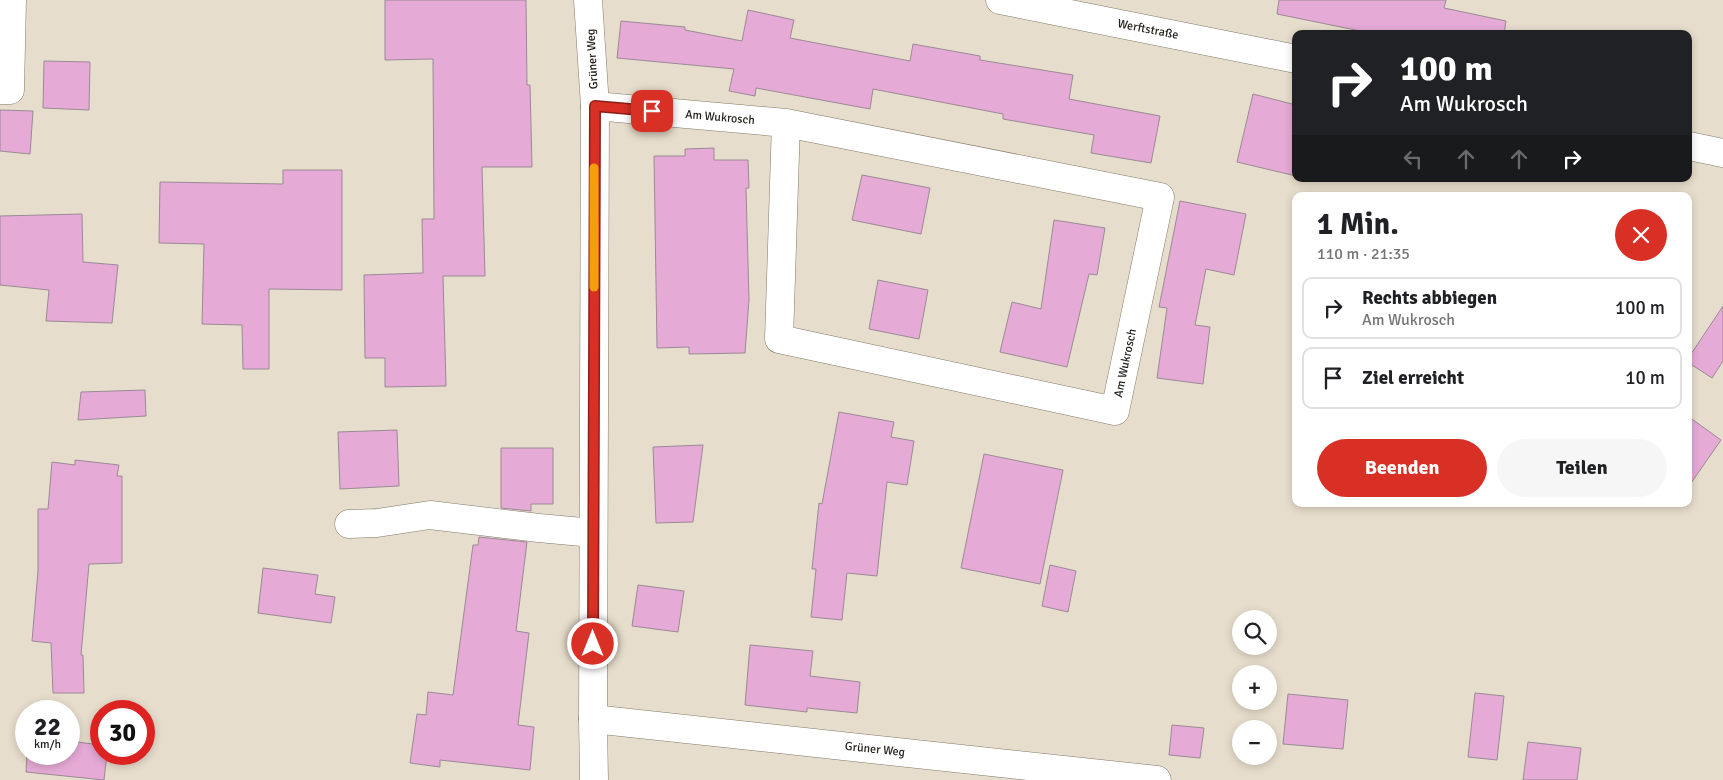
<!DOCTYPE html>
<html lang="de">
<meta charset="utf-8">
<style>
:root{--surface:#fff;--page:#f6f6f6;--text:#202124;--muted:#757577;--line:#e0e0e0;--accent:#d93025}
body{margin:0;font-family:Signika,sans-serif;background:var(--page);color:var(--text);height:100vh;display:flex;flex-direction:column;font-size:19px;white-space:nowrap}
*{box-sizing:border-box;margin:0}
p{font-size:16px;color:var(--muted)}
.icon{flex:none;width:28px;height:28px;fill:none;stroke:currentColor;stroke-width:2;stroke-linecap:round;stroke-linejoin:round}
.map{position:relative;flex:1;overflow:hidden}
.side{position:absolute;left:1292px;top:192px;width:400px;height:315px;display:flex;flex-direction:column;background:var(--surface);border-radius:10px;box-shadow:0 2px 8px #0003}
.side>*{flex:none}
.hud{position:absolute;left:1292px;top:30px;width:400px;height:152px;border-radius:10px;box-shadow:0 2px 8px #0003;background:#202124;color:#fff;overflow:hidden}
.fabs{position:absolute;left:1232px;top:610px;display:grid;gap:10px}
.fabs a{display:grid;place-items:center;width:45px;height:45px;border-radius:50%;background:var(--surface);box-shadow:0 2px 8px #0003;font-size:25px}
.speed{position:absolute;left:15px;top:700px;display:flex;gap:10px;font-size:25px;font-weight:700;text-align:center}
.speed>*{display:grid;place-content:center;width:65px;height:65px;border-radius:50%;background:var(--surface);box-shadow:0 2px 8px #0003;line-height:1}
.speed small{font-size:12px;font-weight:400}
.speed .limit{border:8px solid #d22;background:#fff;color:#111}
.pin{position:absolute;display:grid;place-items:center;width:42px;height:42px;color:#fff;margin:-21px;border-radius:10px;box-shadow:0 2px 8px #0006}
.me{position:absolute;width:55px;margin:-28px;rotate:0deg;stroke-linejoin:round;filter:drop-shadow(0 0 4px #0008)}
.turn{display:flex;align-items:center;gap:18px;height:105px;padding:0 25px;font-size:22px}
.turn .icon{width:65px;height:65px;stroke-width:2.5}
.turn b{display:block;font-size:35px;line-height:42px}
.lanes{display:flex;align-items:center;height:48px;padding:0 25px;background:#0003;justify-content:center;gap:25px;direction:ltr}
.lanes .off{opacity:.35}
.round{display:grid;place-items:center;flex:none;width:52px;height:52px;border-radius:26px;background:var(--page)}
.head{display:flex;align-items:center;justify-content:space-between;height:85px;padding:0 25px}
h1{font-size:30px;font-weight:700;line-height:38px}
.action{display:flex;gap:10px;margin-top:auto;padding:10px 25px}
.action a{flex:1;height:58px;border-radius:30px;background:var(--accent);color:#fff;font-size:20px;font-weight:700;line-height:58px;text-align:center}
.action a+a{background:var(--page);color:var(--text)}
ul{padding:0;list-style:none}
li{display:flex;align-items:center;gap:15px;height:62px;margin:0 10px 8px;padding:0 15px;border:2px solid var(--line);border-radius:10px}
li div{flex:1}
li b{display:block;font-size:19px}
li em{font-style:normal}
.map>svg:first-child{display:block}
</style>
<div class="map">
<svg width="1723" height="780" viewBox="0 0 1723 780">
<rect width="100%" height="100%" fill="#e7ddcc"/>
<g fill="#e5aad6" stroke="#9a8a95">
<polygon points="385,0 526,0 527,85 530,85 532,167 482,167 485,276 443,276 446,386 385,387 385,358 365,358 364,275 423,273 422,219 434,219 433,59 385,60"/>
<polygon points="1279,0 1446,0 1444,8 1506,21 1504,34 1375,34 1277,14"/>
<polygon points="748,10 794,20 790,38 910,61 913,44 980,56 980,60 1073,75 1069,99 1160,116 1151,163 1091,153 1094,135 1003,119 1003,114 873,89 870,109 756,88 755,96 729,91 734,69 617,58 621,21 685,27 685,30 742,41"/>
<polygon points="44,61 90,62 89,110 43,108"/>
<polygon points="1253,94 1296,105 1296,176 1237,162"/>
<polygon points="0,110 33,111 30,154 0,151"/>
<polygon points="714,148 714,160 748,160 749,188 746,188 749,300 745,353 689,354 689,347 657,348 654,156 685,156 685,149"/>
<polygon points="283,170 342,170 342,290 269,289 269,369 243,369 242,325 202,324 204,244 159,243 160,182 283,184"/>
<polygon points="862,175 930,188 921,234 852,220"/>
<polygon points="1180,201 1246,214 1234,275 1206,269 1195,325 1210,327 1203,384 1157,378 1167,308 1159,307"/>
<polygon points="82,214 83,262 118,265 112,323 46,321 49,290 0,285 0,216"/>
<polygon points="1054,220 1105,228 1097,275 1089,274 1067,367 1000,352 1012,302 1041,309"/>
<polygon points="878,280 928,290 919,339 869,329"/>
<polygon points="1723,306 1723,361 1712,378 1689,363 1689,357"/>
<polygon points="145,390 146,416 78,420 81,392"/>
<polygon points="839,412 894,422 891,437 914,441 907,485 887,482 877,576 847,573 842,620 811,617 816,569 812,569 819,503 822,504"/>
<polygon points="1689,417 1721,440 1689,486"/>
<polygon points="397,430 399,486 340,489 338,432"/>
<polygon points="703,445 693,522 656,523 653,447"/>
<polygon points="501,448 553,448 553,504 531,504 531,511 501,508"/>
<polygon points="984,454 1063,470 1040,584 961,568"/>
<polygon points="75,460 119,465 117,476 122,476 122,563 89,564 81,655 83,655 84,693 53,693 51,643 32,641 38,571 38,509 48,509 52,462 75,465"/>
<polygon points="479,537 527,542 516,631 529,633 518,725 534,727 530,770 440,760 440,767 410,763 417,714 426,715 428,692 453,695 473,545 478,545"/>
<polygon points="1050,565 1076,571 1068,612 1042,606"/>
<polygon points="263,568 318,575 315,594 335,597 331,623 258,613"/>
<polygon points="638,585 684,591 678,632 632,626"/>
<polygon points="750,645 813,651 810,676 860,682 857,713 807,708 807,712 745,705"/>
<polygon points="1475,693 1504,696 1497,760 1468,757"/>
<polygon points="1288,694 1348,700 1343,749 1283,744"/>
<polygon points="1172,725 1204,728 1200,758 1169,755"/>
<polygon points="69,741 101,745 101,754 107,754 104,780 26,772 27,754 69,754"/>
<polygon points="1528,742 1581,748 1577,780 1523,780"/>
</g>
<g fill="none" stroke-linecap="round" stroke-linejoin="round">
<defs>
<g id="minor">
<polyline points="588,0 595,106 593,719 594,780"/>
<polyline points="1000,0 1296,59"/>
<polyline points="0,90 10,90 12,0"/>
<polyline points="595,106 786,123 779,339 1115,411 1160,197 786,123"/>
<polyline points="1689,146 1723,153"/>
<polyline points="349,524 377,523 430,515 539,528 593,533"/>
<polyline points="593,719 1157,780"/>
</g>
</defs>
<use href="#minor" stroke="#827969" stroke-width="29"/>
<use href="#minor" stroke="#fff" stroke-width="28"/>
</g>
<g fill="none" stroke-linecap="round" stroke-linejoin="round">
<defs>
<polyline id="route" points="593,644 595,106 652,111"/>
</defs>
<use href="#route" stroke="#8d1f18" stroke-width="12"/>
<use href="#route" stroke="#d93025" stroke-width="9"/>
<polyline stroke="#f59e0b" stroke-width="9" points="594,287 594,168"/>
</g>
<g text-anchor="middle" stroke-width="4.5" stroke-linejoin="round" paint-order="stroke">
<g font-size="12" fill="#24211b" stroke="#fff">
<text transform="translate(1148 29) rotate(11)" y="4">Werftstraße</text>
<text transform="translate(592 59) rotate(-93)" y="4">Grüner Weg</text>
<text transform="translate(720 117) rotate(5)" y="4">Am Wukrosch</text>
<text transform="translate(1125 363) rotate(-78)" y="4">Am Wukrosch</text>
<text transform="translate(875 749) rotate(6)" y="4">Grüner Weg</text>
</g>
</g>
</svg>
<div class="fabs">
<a><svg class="icon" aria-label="search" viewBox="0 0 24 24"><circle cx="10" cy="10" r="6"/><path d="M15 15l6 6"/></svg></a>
<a>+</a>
<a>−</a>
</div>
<div class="speed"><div>22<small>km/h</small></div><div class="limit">30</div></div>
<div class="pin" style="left:652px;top:111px;background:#d93025"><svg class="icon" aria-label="arrive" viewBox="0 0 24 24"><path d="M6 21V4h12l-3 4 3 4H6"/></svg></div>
<svg class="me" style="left:593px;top:644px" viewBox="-20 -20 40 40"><circle r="17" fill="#d93025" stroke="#fff" stroke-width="3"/><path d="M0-11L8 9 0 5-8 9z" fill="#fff"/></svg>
<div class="hud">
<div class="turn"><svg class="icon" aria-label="right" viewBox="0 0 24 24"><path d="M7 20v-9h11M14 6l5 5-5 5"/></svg><div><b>100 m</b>Am Wukrosch</div></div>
<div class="lanes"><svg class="icon off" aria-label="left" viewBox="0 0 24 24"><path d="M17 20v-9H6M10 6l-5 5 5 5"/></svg><svg class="icon off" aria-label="ahead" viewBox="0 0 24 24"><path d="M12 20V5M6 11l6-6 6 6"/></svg><svg class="icon off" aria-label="ahead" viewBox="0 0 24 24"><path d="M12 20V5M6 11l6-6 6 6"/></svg><svg class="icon" aria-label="right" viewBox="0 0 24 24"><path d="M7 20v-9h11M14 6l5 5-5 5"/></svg></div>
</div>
<section class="side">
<div class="head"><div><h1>1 Min.</h1><p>110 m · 21:35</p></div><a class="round" style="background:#d93025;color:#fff"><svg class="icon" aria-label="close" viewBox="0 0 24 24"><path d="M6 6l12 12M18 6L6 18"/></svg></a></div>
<ul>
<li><svg class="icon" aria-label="right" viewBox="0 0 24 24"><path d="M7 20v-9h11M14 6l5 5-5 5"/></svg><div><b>Rechts abbiegen</b><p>Am Wukrosch</p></div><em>100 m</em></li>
<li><svg class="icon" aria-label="arrive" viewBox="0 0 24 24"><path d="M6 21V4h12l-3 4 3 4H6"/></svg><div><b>Ziel erreicht</b></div><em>10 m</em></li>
</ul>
<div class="action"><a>Beenden</a><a>Teilen</a></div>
</section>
</div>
